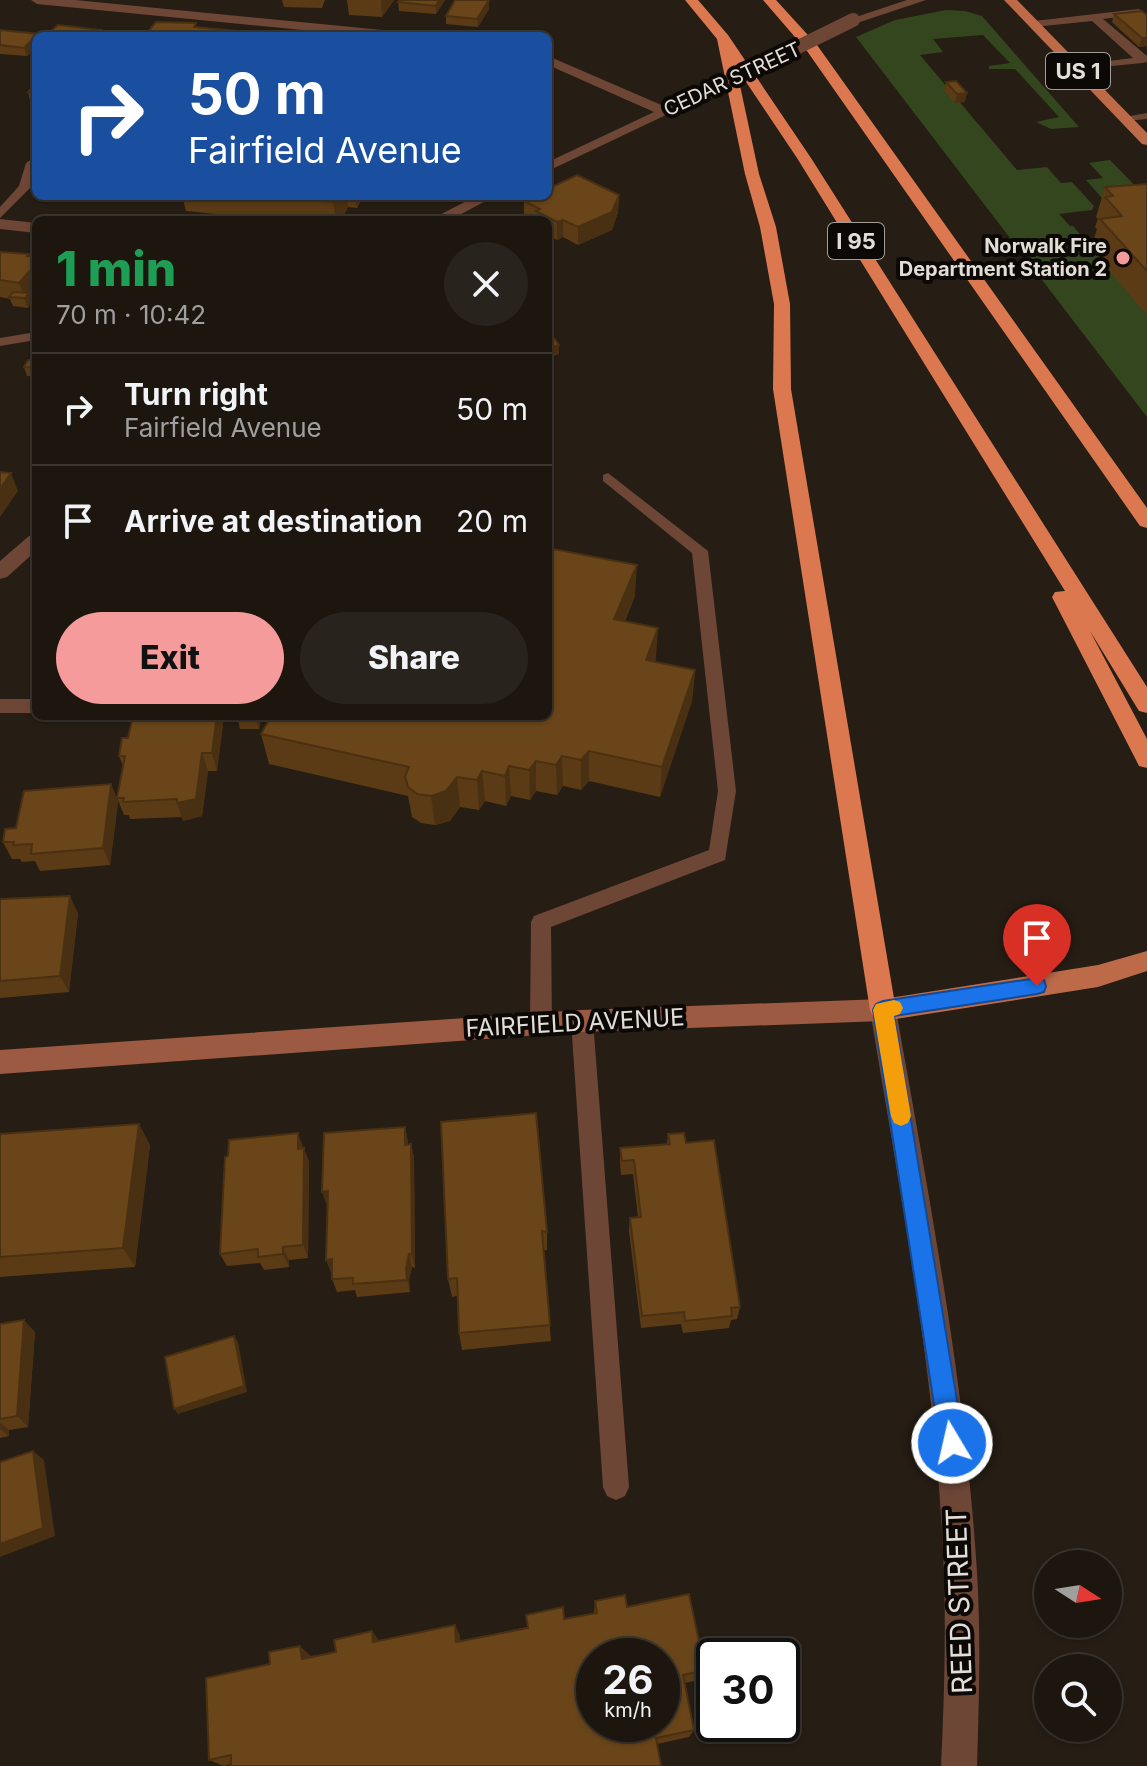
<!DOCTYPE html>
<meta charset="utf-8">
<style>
:root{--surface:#1c160f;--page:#29231d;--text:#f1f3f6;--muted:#a09f9e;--line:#3a352f;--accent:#f59b9c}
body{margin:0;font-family:Inter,sans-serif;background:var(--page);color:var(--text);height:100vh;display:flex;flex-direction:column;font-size:30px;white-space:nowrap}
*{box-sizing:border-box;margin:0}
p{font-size:26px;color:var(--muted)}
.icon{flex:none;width:44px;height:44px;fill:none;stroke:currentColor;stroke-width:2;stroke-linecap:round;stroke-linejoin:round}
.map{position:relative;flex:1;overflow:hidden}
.side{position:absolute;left:32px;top:216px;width:520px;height:504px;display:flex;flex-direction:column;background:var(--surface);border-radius:12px;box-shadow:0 2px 6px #0004,0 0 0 2px var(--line)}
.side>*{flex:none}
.top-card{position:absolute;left:32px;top:32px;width:520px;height:168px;border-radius:12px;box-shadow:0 2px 6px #0004,0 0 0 2px var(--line);background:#1a4fa0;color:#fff;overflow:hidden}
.needle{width:52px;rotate:102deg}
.fabs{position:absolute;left:1034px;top:1550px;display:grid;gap:16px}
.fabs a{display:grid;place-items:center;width:88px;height:88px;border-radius:50%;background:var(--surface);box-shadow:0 2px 6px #0004,0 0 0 2px var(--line);font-size:40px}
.speed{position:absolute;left:576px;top:1638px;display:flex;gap:16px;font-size:40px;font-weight:700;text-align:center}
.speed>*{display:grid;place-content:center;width:104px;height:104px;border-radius:50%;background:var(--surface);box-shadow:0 2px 6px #0004,0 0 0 2px var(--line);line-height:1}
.speed small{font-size:20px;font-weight:400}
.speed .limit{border:4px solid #111;border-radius:12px;background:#fff;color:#111}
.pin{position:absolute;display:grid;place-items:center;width:68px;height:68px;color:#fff;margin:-82px -34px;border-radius:50% 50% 50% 0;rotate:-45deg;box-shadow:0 0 8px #0007}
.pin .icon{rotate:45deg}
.me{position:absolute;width:88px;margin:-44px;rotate:351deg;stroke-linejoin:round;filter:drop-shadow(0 0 6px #0008)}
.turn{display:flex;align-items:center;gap:28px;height:168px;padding:0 24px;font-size:36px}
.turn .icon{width:104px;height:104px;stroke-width:2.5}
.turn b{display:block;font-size:56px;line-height:68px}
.round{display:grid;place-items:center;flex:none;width:84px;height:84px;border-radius:42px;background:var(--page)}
.overview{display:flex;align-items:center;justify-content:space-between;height:136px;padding:0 24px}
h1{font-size:48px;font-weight:800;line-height:60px;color:#1e9e55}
.primary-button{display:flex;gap:16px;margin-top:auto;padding:16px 24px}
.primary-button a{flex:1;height:92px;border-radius:48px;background:var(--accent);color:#111;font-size:32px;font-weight:800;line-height:92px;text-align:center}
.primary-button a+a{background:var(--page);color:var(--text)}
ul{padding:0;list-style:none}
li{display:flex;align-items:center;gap:24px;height:112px;padding:0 24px;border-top:2px solid var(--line)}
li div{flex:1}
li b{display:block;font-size:30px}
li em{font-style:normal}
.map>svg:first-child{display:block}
</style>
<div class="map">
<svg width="1147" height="1766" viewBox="0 0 1147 1766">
<rect width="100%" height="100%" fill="#261d14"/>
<g fill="#33461d">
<polygon points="946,10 965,11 982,16 1079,127 1051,129 1036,122 1059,117 1015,69 989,69 989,66 1010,63 983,35 933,39 943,52 920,55 1017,170 1047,167 1061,183 1072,182 1094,206 1092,210 1059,214 1070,226 1073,226 1147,313 1147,417 856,37 895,20"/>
<polygon points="1110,160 1147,198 1108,205 1086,180 1103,178 1089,163"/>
</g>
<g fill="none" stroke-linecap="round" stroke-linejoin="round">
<g fill="#6e4636" fill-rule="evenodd">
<polygon points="1139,9 1144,12 1143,14 1103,19 1147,56 1147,62 1142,63 1072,70 1070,68 1076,65 1133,58 1092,21 1034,27 1029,24 1034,21"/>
<polygon points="1147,113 1147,119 1125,121 1119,118"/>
<polygon points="36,156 31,187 0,218 0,207 19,186 26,163"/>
<polygon points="36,332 36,340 0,346 0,338"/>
<polygon points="608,473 708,551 736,791 725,860 551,927 552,1023 549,1030 541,1032 533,1030 530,1023 531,922 534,916 709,850 718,791 692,553 603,481 603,475"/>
<rect x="0" y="699" width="36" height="14"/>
<polygon points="582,1012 590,1014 593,1021 629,1487 625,1496 616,1500 607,1496 603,1487 571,1021 574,1014"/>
</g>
<g fill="#6e4636" fill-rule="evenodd">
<polygon points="31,0 75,0 403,32 409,36 364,36 37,4"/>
<polygon points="907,0 926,0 857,23 847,20"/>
<polygon points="548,56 666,107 680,101 687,105 548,171 548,162 654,112 548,65"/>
<polygon points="476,196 495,196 450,220 430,220"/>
<polygon points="0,219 36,223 36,233 0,229"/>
<polygon points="36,534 36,551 7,577 0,579 0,561 29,536"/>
<path d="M 883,999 L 892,1002 L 896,1010 C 929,1197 965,1383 977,1572 C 981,1637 979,1702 977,1766 L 941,1766 C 944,1703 946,1640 944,1577 C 938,1387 901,1198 870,1010 L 874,1002 Z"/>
</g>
<polygon fill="#9b5a41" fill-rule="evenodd" points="883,999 892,1002 896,1010 892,1018 883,1021 582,1032 0,1074 0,1050 582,1010"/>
<g fill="#bd6a49" fill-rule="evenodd">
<polygon points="1004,0 1017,0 1147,133 1147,145 1142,144"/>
<polygon points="1147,951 1147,971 1098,987 883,1021 874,1018 870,1010 874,1002 883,999 1098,965"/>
</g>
<g fill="#dc784f" fill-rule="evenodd">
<polygon points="685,0 698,0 728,35 811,158 1147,687 1147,713 1139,711 1090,631 1147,739 1147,768 1139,766 1136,760 1052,597 1055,592 1065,591 797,158 736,67 759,174 776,227 790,304 791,389 896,1010 892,1018 883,1021 874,1018 870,1010 773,389 774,304 760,227 745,174 717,39"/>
<polygon points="763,0 776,0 817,45 1147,508 1147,528 1140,526 807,51"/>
</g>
<polyline stroke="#6e4636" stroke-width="14" points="680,105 853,20"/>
</g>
<g fill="#5b3b16">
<polygon points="282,0 325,0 322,8 284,7"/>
<polygon points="347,0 394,0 382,17 349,15"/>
<polygon points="400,0 445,0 436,14 399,11 398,2"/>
<polygon points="489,0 489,9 478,27 446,24 446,16"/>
<polygon points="1114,14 1147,15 1147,46 1139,47 1112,22"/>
<polygon points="0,30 36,36 36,62 33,51 27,56 0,54"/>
<polygon points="946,82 965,102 955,103 944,91"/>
<polygon points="36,86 36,101 30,101 28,92"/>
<polygon points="1147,184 1147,315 1091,249 1097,229 1095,227 1098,219 1096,217 1105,187"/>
<polygon points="619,195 618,212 612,230 578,245 563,237 557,240 548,235 548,220 528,220 524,218 524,201"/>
<polygon points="182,196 361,196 361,200 357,208 348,207 341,220 274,220 186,211"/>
<polygon points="0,252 29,254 30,296 32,302 28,308 13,306 10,299 0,297"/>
<polygon points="36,361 36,377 27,376 24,367"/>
<polygon points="635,596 625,621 658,628 654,662 695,670 692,701 660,797 589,781 581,790 563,786 557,795 536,791 530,800 511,796 506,806 485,801 479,810 460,807 450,821 435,825 421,823 412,817 408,796 269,764 261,734"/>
<polygon points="133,716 224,716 217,771 208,771 202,816 183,821 182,817 130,819 129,815 124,815 117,798 123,766 119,756 128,738"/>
<polygon points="261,719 259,729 240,729 238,720"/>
<polygon points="111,784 118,802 110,865 40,871 35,861 22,862 20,859 12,859 3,842 16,828"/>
<polygon points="0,899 78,913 69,992 0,998"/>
<polygon points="441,1122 547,1232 547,1250 544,1250 551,1341 462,1350 459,1333 457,1296 452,1297 448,1279"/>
<polygon points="405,1127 408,1144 411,1144 414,1158 415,1268 412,1267 409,1280 410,1292 357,1297 355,1290 337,1292 332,1279 332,1273 331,1273 327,1206"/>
<polygon points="0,1134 150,1145 135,1267 0,1277"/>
<polygon points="668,1134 686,1143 740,1307 737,1319 731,1320 729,1328 683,1333 681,1324 641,1328 629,1231 630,1218 638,1217 633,1174 621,1175 620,1162 620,1148 667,1144"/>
<polygon points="303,1148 309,1162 308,1258 289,1260 289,1267 264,1270 260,1263 227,1266 220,1254"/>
<polygon points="0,1324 35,1332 28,1427 9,1430 9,1436 0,1438"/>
<polygon points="595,1601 627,1607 705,1670 700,1680 684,1683 694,1730 689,1737 657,1744 231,1764 224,1766 209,1760 311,1656 336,1652 372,1631 379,1641 455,1625 460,1636 460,1641 594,1613"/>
</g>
<g fill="#4a3012">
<polygon points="381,0 394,0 382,17 381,1"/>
<polygon points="439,0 445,0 436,14 436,6"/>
<polygon points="489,0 489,9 478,27 477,19"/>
<polygon points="36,37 36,48 32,47 33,51 27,56 24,48"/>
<polygon points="1142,38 1147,38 1147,46 1139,47"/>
<polygon points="550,83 550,106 548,108 548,84"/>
<polygon points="967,93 965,102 955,103 957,94"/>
<polygon points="619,195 618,212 612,230 578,245 578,227"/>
<polygon points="337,196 347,196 348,207 341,220 336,220 333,202"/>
<polygon points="355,196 361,196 361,200 357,208"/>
<polygon points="563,220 563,237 557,240 557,222"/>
<polygon points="29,254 33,268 36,264 36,289 30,296 32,302 28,308 19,283 27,256"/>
<polygon points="559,345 559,354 548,358 548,348"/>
<polygon points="11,473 18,491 0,517 0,489"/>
<polygon points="637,565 635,596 613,650 614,619"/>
<polygon points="658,628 656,659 644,691 646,660"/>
<polygon points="695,670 692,701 660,797 662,767"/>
<polygon points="217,716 224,716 217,771 212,753"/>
<polygon points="257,716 260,716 261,719 259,729 256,720"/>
<polygon points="589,751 589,781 581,790 581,760"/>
<polygon points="202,753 208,771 202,816 183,821 177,803"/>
<polygon points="562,756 563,786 557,795 556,765"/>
<polygon points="536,761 536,791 530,800 529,770"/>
<polygon points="509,766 511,796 506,806 505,776"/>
<polygon points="482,771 485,801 479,810 477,780"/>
<polygon points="457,777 460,807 450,821 435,825 431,796"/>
<polygon points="111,784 118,802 110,865 103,848"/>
<polygon points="70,896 78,913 69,992 60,976"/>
<polygon points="139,1124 150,1145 135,1267 123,1248"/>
<polygon points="405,1127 408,1142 408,1159 405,1145"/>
<polygon points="298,1133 303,1147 303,1163 298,1149"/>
<polygon points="411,1144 414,1158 415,1268 412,1255"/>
<polygon points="304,1148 309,1162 308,1258 303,1245"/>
<polygon points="328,1191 333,1204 327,1206 322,1192"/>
<polygon points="283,1247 289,1260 289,1267 283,1254"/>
<polygon points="409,1254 412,1267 409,1280 410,1292 407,1280 406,1268"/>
<polygon points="332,1259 337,1272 331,1273 326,1260"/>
<polygon points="24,1320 35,1332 28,1427 17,1416"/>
<polygon points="234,1336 238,1342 247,1392 178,1414 174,1409"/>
<polygon points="0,1422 9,1430 9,1436 0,1429"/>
<polygon points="33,1451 44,1460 55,1536 0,1557 0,1544"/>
<polygon points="455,1625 460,1636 461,1653 456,1642"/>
<polygon points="372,1631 380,1642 373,1642"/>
<polygon points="300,1646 311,1656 312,1669 302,1659"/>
</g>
<g fill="#6a4519" stroke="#4a3012" stroke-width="2" fill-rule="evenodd">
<polygon points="400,0 439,0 436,6 398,2"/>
<polygon points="455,0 489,0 477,19 446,16"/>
<polygon points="1142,11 1147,15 1147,38 1142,38 1114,14"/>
<polygon points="156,22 196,23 194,27 249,32 264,31 261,36 144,36"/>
<polygon points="58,25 101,30 95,36 45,36"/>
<polygon points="0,30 40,34 36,36 24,48 0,45"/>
<polygon points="956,81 967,93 957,94 946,82"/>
<polygon points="34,86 36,86 36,93 28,92"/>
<polygon points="577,175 619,195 612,212 578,227 563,220 557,222 536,211 540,209 524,201 533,196 548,196 548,189"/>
<polygon points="1147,184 1147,271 1100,219 1122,216 1105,197 1113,196 1105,187"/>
<polygon points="275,196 337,196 333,202"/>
<polygon points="0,252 29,254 27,256 36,257 36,264 19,283 0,280"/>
<polygon points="13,292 29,293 25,298 9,297"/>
<polygon points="554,338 559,345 548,348 548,339"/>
<polygon points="28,360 36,361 36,368 24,367"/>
<polygon points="0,472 11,473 0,489"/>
<polygon points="548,548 637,565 614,619 658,628 646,660 695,670 662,767 589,751 581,760 562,756 556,765 536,761 529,770 509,766 505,776 482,771 477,780 457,777 446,791 431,796 417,794 408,787 405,776 409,767 261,734 271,716 548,716"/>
<polygon points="133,716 217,716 212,753 202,753 196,799 177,803 177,799 123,802 124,798 117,798 125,756 119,756 122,738 128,738"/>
<polygon points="238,716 257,716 256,720 238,720"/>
<polygon points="111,784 103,848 31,854 32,844 13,845 14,842 3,842 5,829 16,828 24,791"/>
<polygon points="70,896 60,976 0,981 0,899"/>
<polygon points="536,1113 547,1232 542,1231 550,1325 459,1333 457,1278 448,1279 441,1122"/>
<polygon points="139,1124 123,1248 0,1257 0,1134"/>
<polygon points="405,1127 405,1145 411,1144 412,1255 409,1254 406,1268 407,1280 353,1284 353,1278 332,1279 332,1259 326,1260 328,1191 322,1192 324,1133"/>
<polygon points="298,1133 298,1149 304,1148 303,1245 283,1247 283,1254 258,1257 258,1249 220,1254 225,1157 228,1156 229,1140"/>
<polygon points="684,1133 686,1143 714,1140 740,1307 731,1308 732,1316 685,1321 684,1312 642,1316 630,1218 641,1217 634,1160 622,1161 620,1148 670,1144 668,1134"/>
<polygon points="24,1320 17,1416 0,1419 0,1324"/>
<polygon points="234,1336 244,1386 174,1409 165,1357"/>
<polygon points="33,1451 43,1528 0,1544 0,1462"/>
<path d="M 689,1594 L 705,1670 L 683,1675 L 694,1730 L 656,1738 L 661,1766 L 231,1766 L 231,1755 L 209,1760 L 206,1678 L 270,1664 L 269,1652 L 300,1646 L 302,1659 L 336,1652 L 334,1640 L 372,1631 L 373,1642 L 455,1625 L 456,1642 L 528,1628 L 526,1615 L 563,1607 L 564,1619 L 597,1613 L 595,1601 L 625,1595 L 627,1607 ZM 594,1656 L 662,1656 L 662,1724 L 594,1724 Z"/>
</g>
<polygon fill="#1a73e8" stroke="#114b97" stroke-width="2" points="1037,978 1044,980 1046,986 1044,992 1037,994 894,1016 964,1443 960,1451 952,1455 944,1451 940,1443 873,1010 876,1004 883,1001"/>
<polygon fill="#f59e0b" points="894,1000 900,1002 903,1008 900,1014 894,1016 911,1116 908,1123 901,1126 894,1123 891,1116 873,1010 876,1004"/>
<circle fill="#f59b9c" stroke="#0c0805" stroke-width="3" cx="1123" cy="258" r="8"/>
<g text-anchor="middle" stroke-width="8" stroke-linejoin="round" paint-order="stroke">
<g font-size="20" fill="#e3ddd7" stroke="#0c0805">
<text transform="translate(732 79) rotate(-25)" y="7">CEDAR STREET</text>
</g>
<g font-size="20" font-weight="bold" fill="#e3ddd7" stroke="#0c0805" text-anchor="end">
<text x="1107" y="253">Norwalk Fire<tspan x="1107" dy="23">Department Station 2</tspan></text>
</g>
<g fill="#0c0805" stroke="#a29d98" stroke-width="2">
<rect x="1046" y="53" width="64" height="36" rx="6"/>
<rect x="828" y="223" width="56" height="36" rx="6"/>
</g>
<g font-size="22" font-weight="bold" fill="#e3ddd7">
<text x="1078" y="79">US 1</text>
<text x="856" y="249">I 95</text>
</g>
<g font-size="24" fill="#e3ddd7" stroke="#0c0805">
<text transform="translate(575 1023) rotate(-3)" y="8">FAIRFIELD AVENUE</text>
</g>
<g font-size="28" fill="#e3ddd7" stroke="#0c0805">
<text transform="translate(959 1601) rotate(-92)" y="10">REED STREET</text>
</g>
</g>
</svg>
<div class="fabs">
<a><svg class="needle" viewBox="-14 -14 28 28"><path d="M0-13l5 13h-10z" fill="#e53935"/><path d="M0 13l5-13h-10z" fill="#a09f9e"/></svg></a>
<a><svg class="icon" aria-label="search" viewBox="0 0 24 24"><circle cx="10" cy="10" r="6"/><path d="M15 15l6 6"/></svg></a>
</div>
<div class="speed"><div>26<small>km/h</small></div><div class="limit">30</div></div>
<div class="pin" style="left:1037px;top:986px;background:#d93025"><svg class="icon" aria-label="arrive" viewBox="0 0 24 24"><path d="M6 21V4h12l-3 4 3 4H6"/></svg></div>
<svg class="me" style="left:952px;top:1443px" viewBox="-20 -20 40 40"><circle r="17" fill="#1a73e8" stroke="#fff" stroke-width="3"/><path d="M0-11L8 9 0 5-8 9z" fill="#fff"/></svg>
<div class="top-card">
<div class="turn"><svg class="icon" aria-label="right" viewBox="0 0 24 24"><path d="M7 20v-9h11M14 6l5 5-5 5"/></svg><div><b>50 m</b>Fairfield Avenue</div></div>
</div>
<section class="side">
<div class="overview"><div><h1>1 min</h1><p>70 m · 10:42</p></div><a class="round"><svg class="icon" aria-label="close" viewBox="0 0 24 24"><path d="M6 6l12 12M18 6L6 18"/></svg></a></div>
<ul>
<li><svg class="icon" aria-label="right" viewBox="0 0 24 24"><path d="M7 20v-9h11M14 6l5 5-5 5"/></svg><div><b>Turn right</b><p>Fairfield Avenue</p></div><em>50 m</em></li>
<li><svg class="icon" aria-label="arrive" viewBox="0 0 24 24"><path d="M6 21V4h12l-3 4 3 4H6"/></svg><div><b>Arrive at destination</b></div><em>20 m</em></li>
</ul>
<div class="primary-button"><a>Exit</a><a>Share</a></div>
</section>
</div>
